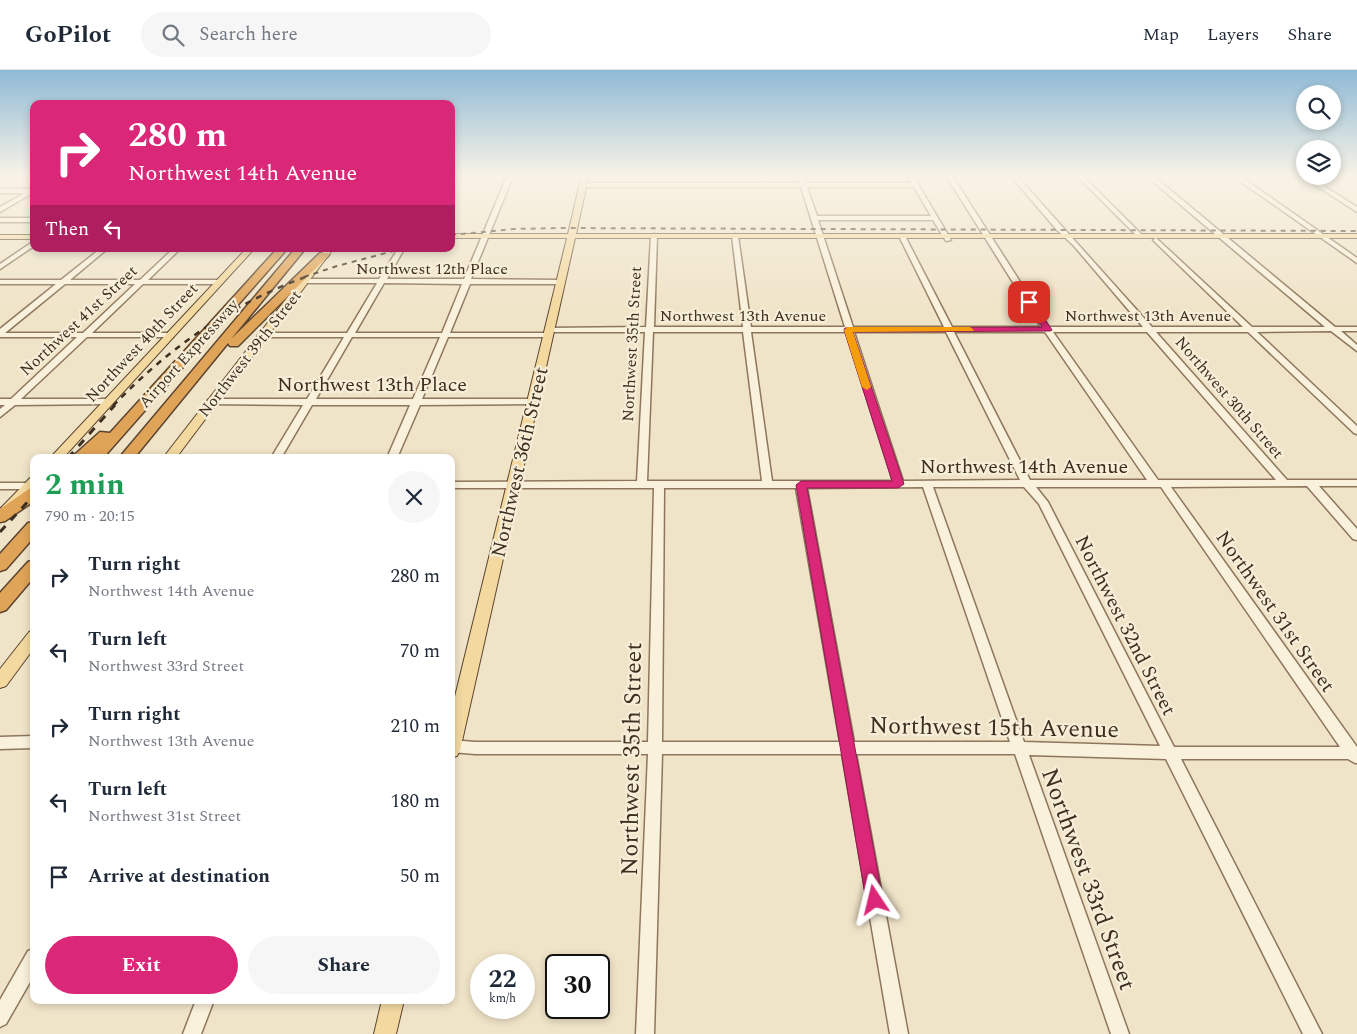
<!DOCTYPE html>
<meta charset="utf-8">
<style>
:root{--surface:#fff;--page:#f6f6f7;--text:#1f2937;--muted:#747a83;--line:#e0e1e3;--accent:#db2777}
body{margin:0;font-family:Spectral,serif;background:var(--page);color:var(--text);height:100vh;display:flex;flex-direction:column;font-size:19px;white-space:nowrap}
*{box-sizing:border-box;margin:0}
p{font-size:16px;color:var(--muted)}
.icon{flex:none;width:28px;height:28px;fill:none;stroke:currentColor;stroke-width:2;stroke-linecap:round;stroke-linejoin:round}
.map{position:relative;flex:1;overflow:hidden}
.sheet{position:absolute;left:30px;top:384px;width:425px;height:550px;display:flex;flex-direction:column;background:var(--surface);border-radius:10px;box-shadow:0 2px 8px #0003}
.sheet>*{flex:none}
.banner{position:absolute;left:30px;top:30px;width:425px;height:152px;border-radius:10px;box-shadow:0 2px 8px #0003;background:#db2777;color:#fff;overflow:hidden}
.tools{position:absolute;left:1296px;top:15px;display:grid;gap:10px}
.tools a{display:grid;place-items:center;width:45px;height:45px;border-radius:50%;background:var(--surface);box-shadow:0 2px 8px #0003;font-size:25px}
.speed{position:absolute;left:470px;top:884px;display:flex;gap:10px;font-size:25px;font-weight:700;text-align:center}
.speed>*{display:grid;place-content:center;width:65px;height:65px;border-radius:50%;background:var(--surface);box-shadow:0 2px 8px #0003;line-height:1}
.speed small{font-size:12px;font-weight:400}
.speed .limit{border:2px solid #111;border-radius:8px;background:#fff;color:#111}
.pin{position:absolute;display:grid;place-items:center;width:42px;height:42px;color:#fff;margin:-21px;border-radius:10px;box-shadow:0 2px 8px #0006}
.me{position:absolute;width:55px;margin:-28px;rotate:350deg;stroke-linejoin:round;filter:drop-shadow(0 0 4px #0008)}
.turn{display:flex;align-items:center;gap:18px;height:105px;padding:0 15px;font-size:22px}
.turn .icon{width:65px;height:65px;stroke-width:2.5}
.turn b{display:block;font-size:35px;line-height:42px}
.then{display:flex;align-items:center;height:48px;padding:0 15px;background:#0003;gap:10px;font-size:19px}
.round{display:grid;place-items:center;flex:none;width:52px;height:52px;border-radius:26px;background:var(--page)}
.head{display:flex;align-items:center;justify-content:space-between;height:85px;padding:0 15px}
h1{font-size:30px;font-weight:700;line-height:38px;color:#1e9e55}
.cta{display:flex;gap:10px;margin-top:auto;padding:10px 15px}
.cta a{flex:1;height:58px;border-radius:30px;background:var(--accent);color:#fff;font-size:20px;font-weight:700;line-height:58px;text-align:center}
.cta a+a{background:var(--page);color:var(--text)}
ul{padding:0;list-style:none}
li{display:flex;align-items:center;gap:15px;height:75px;padding:0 15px}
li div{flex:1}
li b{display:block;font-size:19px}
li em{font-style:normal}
header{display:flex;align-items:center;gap:30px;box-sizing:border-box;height:70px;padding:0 25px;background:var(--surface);border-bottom:1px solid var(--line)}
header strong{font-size:24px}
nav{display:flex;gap:28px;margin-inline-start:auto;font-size:18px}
.search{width:350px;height:45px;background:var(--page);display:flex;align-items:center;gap:12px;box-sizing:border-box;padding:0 18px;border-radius:28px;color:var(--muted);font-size:19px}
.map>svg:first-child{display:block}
</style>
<header>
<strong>GoPilot</strong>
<div class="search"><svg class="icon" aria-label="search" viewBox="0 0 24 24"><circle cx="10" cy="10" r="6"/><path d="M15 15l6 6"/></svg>Search here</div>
<nav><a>Map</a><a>Layers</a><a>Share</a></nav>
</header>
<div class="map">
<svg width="1357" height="964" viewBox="0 0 1357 964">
<rect width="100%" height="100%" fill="#f0e4c8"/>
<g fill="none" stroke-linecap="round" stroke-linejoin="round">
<defs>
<g id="minor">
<path d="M 508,104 L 514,104 L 471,209 L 560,210 L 564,212 L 560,214 L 470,214 L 450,263 L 548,263 L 552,265 L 548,267 L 448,267 L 422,329 L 533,329 L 538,332 L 536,334 L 420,335 L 397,388 L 387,388 L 410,335 L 312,335 L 281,388 L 271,388 L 303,335 L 208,334 L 208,330 L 211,329 L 307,329 L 344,267 L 262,267 L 258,265 L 262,263 L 347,263 L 377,213 L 301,213 L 301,209 L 379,209 L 398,179 L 404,179 L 387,209 L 464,209 ZM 384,213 L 462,214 L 442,263 L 355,263 ZM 352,267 L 440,267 L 413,329 L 316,329 Z"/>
<path d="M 797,104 L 803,104 L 806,113 L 912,113 L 906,104 L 912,104 L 951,170 L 946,171 L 933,150 L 818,150 L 853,257 L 944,257 L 899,166 L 902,164 L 905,166 L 952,257 L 1041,257 L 945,104 L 951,104 L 1049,257 L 1143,257 L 1074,176 L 1057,160 L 1009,104 L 1015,104 L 1152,257 L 1243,257 L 1154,171 L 1153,170 L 1156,168 L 1252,257 L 1325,257 L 1144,104 L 1151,104 L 1335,257 L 1357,257 L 1357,261 L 1341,261 L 1357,275 L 1357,281 L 1331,261 L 1257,262 L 1357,356 L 1357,364 L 1354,363 L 1248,262 L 1156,262 L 1287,410 L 1357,410 L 1357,416 L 1319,416 L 1357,459 L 1357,470 L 1353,469 L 1307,416 L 1171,417 L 1357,677 L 1357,693 L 1355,693 L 1348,689 L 1181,689 L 1322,964 L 1303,964 L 1166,689 L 1029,685 L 1129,964 L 1111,964 L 1015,684 L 856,684 L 908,964 L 890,964 L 842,684 L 662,684 L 654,964 L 636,964 L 648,684 L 475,684 L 451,682 L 451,670 L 475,672 L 648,672 L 654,418 L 451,418 L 451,412 L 637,411 L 645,262 L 546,262 L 546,258 L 646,257 L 651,166 L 654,164 L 657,166 L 654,257 L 743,257 L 732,166 L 735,164 L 738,166 L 751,257 L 845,257 L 801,117 L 583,117 L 580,115 L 583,113 L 800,113 ZM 807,117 L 914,117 L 931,146 L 817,146 ZM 653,262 L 743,262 L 762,411 L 647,411 ZM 751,262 L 846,262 L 893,411 L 772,411 ZM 854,262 L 946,262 L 1020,410 L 903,411 ZM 954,262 L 1045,262 L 1147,410 L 1030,410 ZM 1053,262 L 1147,262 L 1276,410 L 1158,410 ZM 923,417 L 1010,672 L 854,672 L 807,418 ZM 933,417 L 1024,417 L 1039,434 L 1160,676 L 1024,672 ZM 1036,417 L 1161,417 L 1340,677 L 1174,677 L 1048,432 ZM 664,418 L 796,418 L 840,672 L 662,672 Z"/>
<polygon points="1075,104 1081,104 1142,165 1142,167 1138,167"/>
<polygon points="1230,104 1237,104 1357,188 1357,193"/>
<polygon points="1298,104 1305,104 1305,106 1308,106 1357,137 1357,142"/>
<polygon points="0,119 32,119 34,122 0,142 0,137 25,123 0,123"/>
<rect x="0" y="148" width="34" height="4"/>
<polygon points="34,171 34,176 0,199 0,194"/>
<path d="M 100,179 L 107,179 L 70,210 L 140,210 L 173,179 L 180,179 L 148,210 L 218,210 L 222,212 L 218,214 L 143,214 L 92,263 L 173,263 L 173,267 L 87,267 L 21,329 L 107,329 L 110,330 L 110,334 L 15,335 L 0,347 L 0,339 L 5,335 L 0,335 L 0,329 L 11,329 L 77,267 L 0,267 L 0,259 L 56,214 L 0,214 L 0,210 L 61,210 ZM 65,214 L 135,214 L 83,263 L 5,263 Z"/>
<polygon points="0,413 29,413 33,414 34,417 29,419 0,419"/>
<polygon points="34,666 34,678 0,679 0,667"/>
<polygon points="34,879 34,905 6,954 0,957 0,930 28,881"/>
<polygon points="196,930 214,930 201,964 183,964"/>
</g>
<g id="major">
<polygon points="582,104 589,104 576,164 1357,164 1357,168 575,168 460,680 457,686 451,688 451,643 567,168 451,168 451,164 568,164"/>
<rect x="0" y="165" width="34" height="4"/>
<polygon points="246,179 254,179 63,388 50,388"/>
<polygon points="325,179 333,179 176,388 163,388"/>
<polygon points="34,407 34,419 5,450 0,452 0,439 30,408"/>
<polygon points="34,560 34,578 6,616 0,618 0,599 29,562"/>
<polygon points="382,930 404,930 396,964 374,964"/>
</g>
<g id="highway">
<polygon points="277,179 287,179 103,388 88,388 89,386 87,388 71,388 100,362 110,363"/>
<polygon points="295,179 305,179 231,269 320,183 328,183 329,185 238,276 230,276 228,273 134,388 119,388"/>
<polygon points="34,418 34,431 5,451 0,452 0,439 29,419"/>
<polygon points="34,452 34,467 6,499 0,501 0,484 28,453"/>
<polygon points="34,490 34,507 6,540 0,542 0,523 28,492"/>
</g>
</defs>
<use href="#minor" stroke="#8d765c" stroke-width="3"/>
<use href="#major" stroke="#5b4430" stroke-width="2"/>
<use href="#highway" stroke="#5b4430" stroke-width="3"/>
<use href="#minor" fill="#faf1dc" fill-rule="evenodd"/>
<use href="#major" fill="#f3d9a0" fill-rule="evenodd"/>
<use href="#highway" fill="#e0a458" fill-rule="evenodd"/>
<g stroke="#3d2e20" stroke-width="2" stroke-dasharray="5 5" stroke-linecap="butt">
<polyline points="451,165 514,159 561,158 1357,161"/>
<polyline points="304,207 337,196 401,179"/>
</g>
<path stroke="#3d2e20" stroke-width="2.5" stroke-dasharray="6 6" stroke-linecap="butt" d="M 113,336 C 168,278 233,233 308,206"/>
<g stroke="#3d2e20" stroke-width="3" stroke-dasharray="8 8" stroke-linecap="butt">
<polyline points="68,388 115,335"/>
<polyline points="0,462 34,425"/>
</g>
</g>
<linearGradient id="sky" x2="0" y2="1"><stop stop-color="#8fbad6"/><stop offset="0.44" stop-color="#f8f3e6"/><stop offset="1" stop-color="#f8f3e6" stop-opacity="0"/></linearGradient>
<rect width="1357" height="239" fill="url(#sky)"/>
<polygon fill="#db2777" stroke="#8e194d" points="1029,229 1032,230 1052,260 1050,261 853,262 904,414 898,418 807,418 883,830 881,836 875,839 869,836 866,830 796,415 801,411 892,411 844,260 845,258 1042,257 1025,232"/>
<polygon fill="#f59e0b" points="970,257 974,260 973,261 853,262 871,317 867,320 862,317 844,260 848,257"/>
<g text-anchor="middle" stroke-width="4.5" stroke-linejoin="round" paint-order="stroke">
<g font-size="16" fill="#3d2e20" stroke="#f7eed8">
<text x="432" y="204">Northwest 12th Place</text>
<text x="743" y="251">Northwest 13th Avenue</text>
<text x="1148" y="251">Northwest 13th Avenue</text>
<text transform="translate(78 250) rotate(-43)" y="6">Northwest 41st Street</text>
<text transform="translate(141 272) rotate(-47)" y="6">Northwest 40th Street</text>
<text transform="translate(631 274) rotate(-87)" y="6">Northwest 35th Street</text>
<text transform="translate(188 283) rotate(-48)" y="6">Airport Expressway</text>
<text transform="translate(249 283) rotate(-52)" y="6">Northwest 39th Street</text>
<text transform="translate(1230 327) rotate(49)" y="6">Northwest 30th Street</text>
</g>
<g font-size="20" fill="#3d2e20" stroke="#f7eed8">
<text x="372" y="321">Northwest 13th Place</text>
<text transform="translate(519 392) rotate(-77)" y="7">Northwest 36th Street</text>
<text x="1024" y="403">Northwest 14th Avenue</text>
<text transform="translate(1276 541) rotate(55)" y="7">Northwest 31st Street</text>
<text transform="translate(1126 555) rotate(63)" y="7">Northwest 32nd Street</text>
</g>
<g font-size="24" fill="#3d2e20" stroke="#f7eed8">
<text transform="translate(994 657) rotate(1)" y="8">Northwest 15th Avenue</text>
<text transform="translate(631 689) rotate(-89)" y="8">Northwest 35th Street</text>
<text transform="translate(1089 809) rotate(70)" y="8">Northwest 33rd Street</text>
</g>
</g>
</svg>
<div class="tools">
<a><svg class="icon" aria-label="search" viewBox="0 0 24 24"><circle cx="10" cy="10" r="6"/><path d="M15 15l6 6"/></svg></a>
<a><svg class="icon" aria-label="layers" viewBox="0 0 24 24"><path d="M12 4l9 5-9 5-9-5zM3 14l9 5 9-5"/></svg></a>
</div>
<div class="speed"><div>22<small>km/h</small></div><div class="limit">30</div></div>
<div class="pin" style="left:1029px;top:232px;background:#d93025"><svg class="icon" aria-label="arrive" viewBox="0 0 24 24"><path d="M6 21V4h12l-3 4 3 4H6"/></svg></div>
<svg class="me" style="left:875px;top:830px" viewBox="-20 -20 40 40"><path d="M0-17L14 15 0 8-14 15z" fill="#db2777" stroke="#fff" stroke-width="4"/></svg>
<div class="banner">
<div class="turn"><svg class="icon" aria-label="right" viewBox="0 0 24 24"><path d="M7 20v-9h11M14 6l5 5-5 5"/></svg><div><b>280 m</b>Northwest 14th Avenue</div></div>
<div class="then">Then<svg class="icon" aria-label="left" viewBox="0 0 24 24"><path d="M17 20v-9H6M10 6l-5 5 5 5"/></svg></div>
</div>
<section class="sheet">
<div class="head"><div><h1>2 min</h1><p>790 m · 20:15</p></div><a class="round"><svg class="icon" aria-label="close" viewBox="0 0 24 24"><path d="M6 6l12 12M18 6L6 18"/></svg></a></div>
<ul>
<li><svg class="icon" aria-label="right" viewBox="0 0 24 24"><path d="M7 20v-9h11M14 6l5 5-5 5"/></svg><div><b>Turn right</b><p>Northwest 14th Avenue</p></div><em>280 m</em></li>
<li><svg class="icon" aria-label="left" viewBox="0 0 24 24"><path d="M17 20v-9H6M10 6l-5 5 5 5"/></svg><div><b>Turn left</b><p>Northwest 33rd Street</p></div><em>70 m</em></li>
<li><svg class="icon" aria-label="right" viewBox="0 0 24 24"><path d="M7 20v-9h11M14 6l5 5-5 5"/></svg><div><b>Turn right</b><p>Northwest 13th Avenue</p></div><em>210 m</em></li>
<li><svg class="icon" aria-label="left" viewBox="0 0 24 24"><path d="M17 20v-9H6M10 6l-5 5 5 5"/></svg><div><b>Turn left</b><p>Northwest 31st Street</p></div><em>180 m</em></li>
<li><svg class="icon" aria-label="arrive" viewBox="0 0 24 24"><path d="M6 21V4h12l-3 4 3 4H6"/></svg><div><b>Arrive at destination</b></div><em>50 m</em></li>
</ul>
<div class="cta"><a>Exit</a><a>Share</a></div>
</section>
</div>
